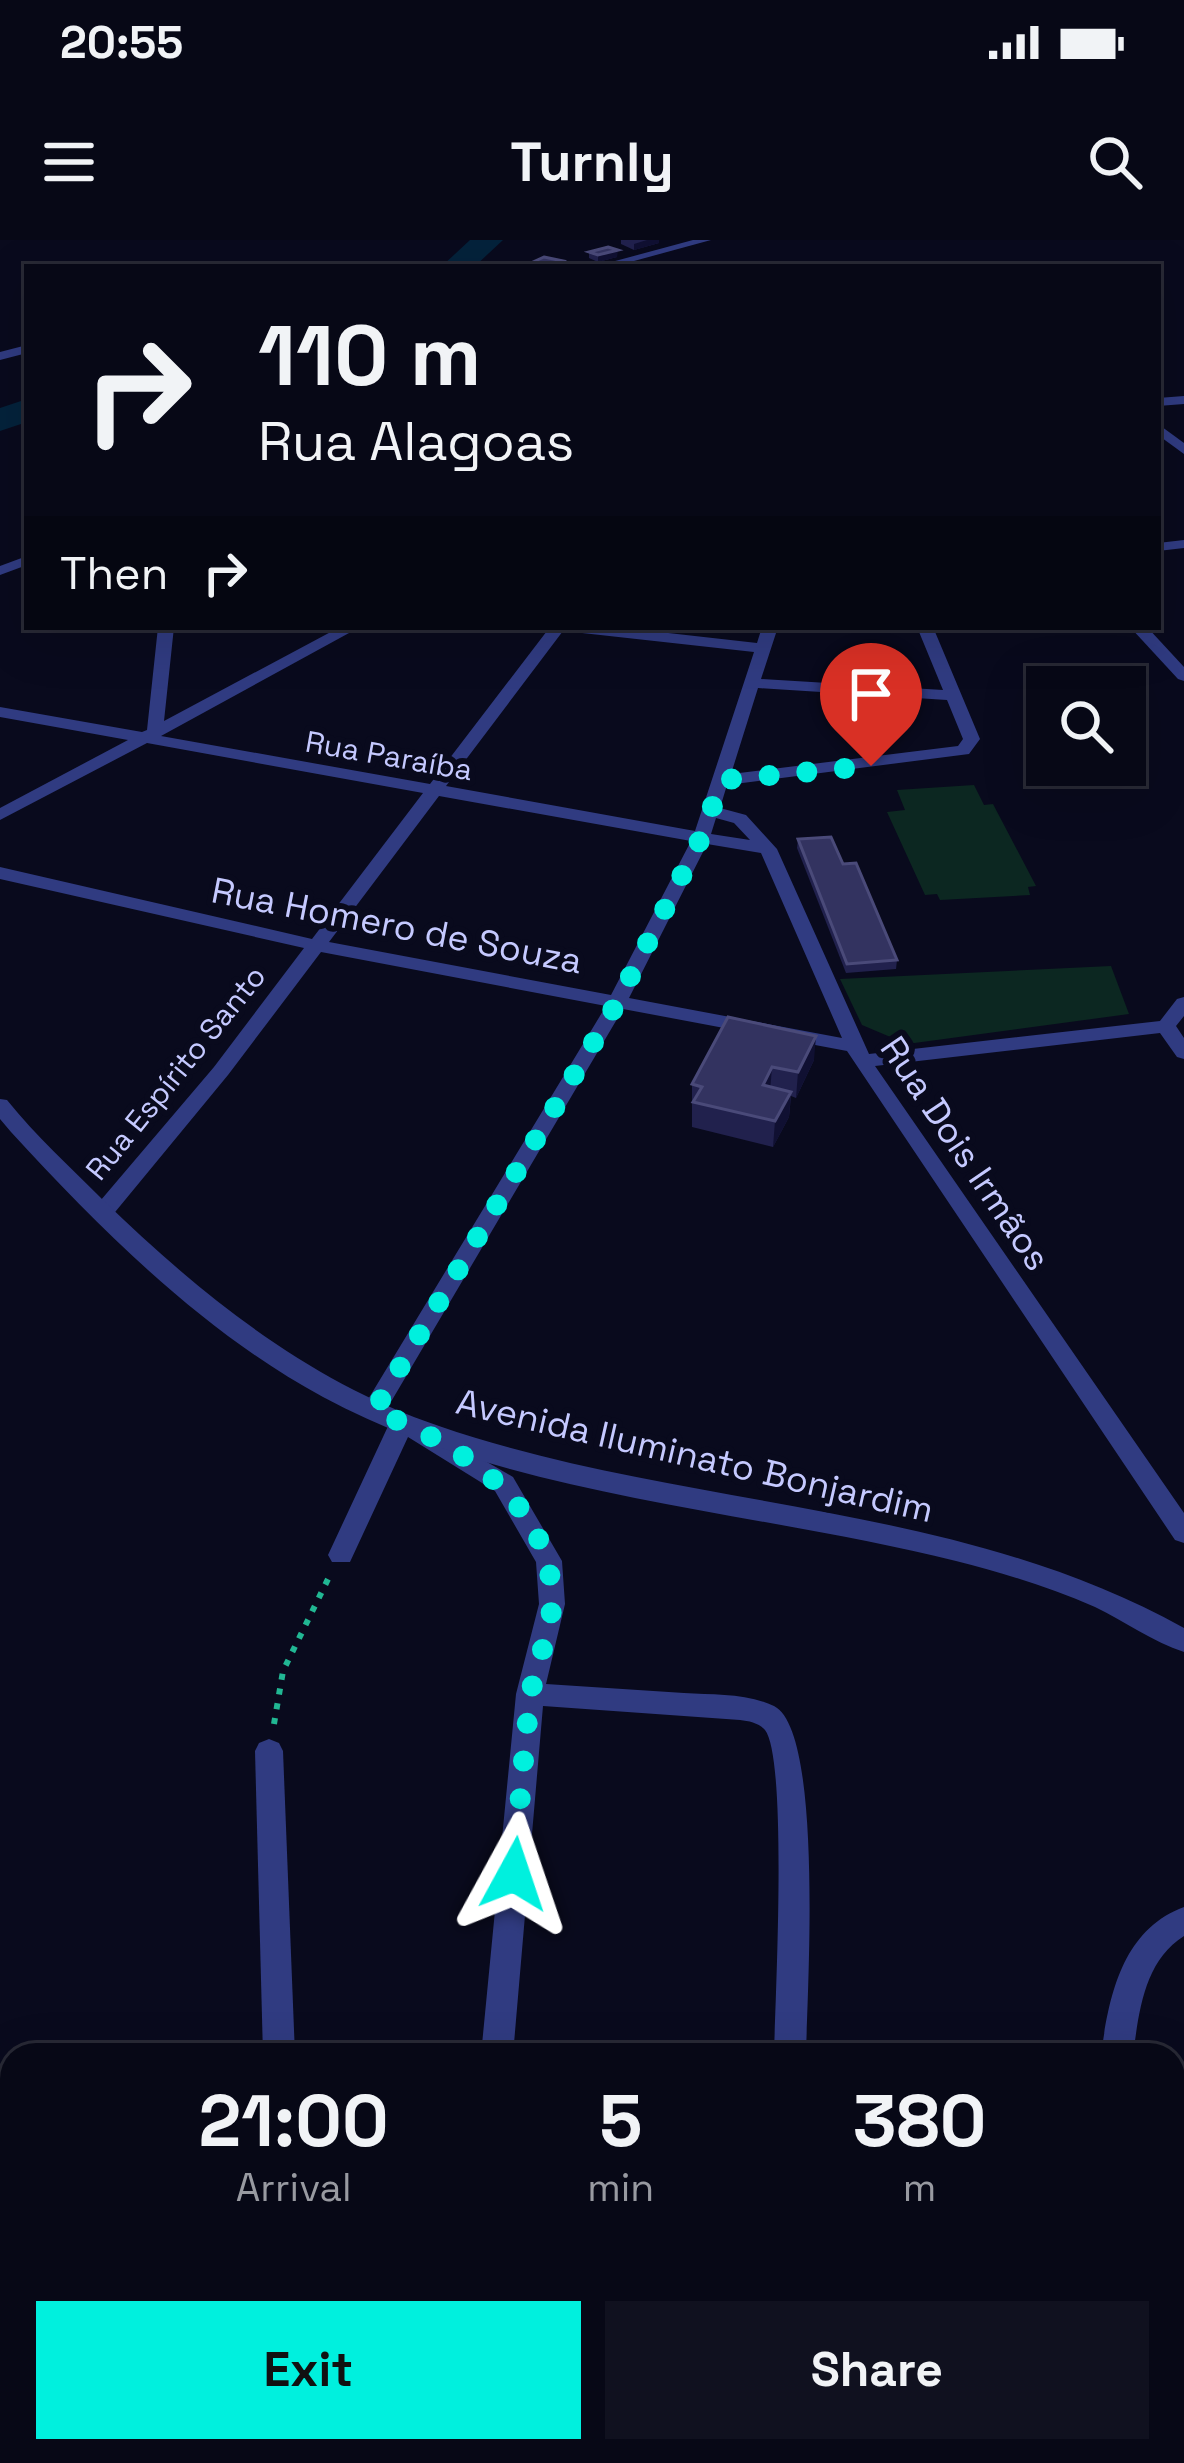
<!DOCTYPE html>
<meta charset="utf-8">
<style>
:root{--surface:#070816;--page:#10111f;--text:#f1f3f6;--muted:#989aa1;--line:#282935;--accent:#00f0de}
body{margin:0;font-family:"Space Grotesk",sans-serif;background:var(--page);color:var(--text);height:100vh;display:flex;flex-direction:column;font-size:45px;white-space:nowrap}
*{box-sizing:border-box;margin:0}
p{font-size:39px;color:var(--muted)}
.icon{flex:none;width:66px;height:66px;fill:none;stroke:currentColor;stroke-width:2;stroke-linecap:round;stroke-linejoin:round}
.map{position:relative;flex:1;overflow:hidden}
.panel{position:absolute;left:0px;top:1803px;width:1185px;height:420px;display:flex;flex-direction:column;background:var(--surface);border-radius:36px 36px 0 0;box-shadow:0 12px 48px #0002,0 0 0 3px var(--line)}
.panel>*{flex:none}
.hud{position:absolute;left:24px;top:24px;width:1137px;height:366px;border-radius:0px;box-shadow:0 12px 48px #0002,0 0 0 3px var(--line);background:#070816;color:var(--text);overflow:hidden}
.controls{position:absolute;left:1026px;top:426px;display:grid;gap:24px}
.controls a{display:grid;place-items:center;width:120px;height:120px;border-radius:0px;background:var(--surface);box-shadow:0 12px 48px #0002,0 0 0 3px var(--line);font-size:60px}
.pin{position:absolute;display:grid;place-items:center;width:102px;height:102px;color:#fff;margin:-123px -51px;border-radius:50% 50% 50% 0;rotate:-45deg;box-shadow:0 0 12px #0007}
.pin .icon{rotate:45deg}
.me{position:absolute;width:132px;margin:-66px;rotate:5deg;stroke-linejoin:round;filter:drop-shadow(0 0 9px #0008)}
.turn{display:flex;align-items:center;gap:42px;height:252px;padding:0 36px;font-size:54px}
.turn .icon{width:156px;height:156px;stroke-width:2.5}
.turn b{display:block;font-size:84px;line-height:102px}
.then{display:flex;align-items:center;height:114px;padding:0 36px;background:#0003;gap:24px;font-size:45px}
.eta{display:flex;justify-content:space-evenly;align-items:center;height:204px;text-align:center}
.eta b{font-size:72px;font-weight:700;line-height:84px}
.primary-button{display:flex;gap:24px;margin-top:auto;padding:24px 36px}
.primary-button a{flex:1;height:138px;border-radius:0px;background:var(--accent);color:#111;font-size:48px;font-weight:700;line-height:138px;text-align:center}
.primary-button a+a{background:var(--page);color:var(--text)}
.status{display:flex;justify-content:space-between;align-items:center;height:84px;padding:0 60px;background:var(--surface);direction:ltr}
.status svg{height:33px;fill:currentColor}
header{display:flex;justify-content:space-between;align-items:center;height:156px;padding:0 36px;background:var(--surface);font-size:54px;font-weight:700}
.map>svg:first-child{display:block}
</style>
<div class="status"><b>20:55</b><svg viewBox="0 0 49 12"><path d="M0 12V9h3v3zM5 12V6h3v6zM10 12V3h3v9zM15 12V0h3v12zM26 1h20v11H26zM47 4h2v5h-2z"/></svg></div>
<header><svg class="icon" aria-label="menu" viewBox="0 0 24 24"><path d="M4 6h16M4 12h16M4 18h16"/></svg>Turnly<svg class="icon" aria-label="search" viewBox="0 0 24 24"><circle cx="10" cy="10" r="6"/><path d="M15 15l6 6"/></svg></header>
<div class="map">
<svg width="1184" height="2223" viewBox="0 0 1184 2223">
<rect width="100%" height="100%" fill="#090a1d"/>
<g fill="#0c2721">
<polygon points="974,545 984,565 993,564 1036,646 1028,647 1030,655 940,660 937,654 925,655 887,572 905,570 897,550"/>
<polygon points="1111,726 1129,774 907,804 862,785 840,739"/>
</g>
<g fill="none" stroke-linecap="round" stroke-linejoin="round">
<g fill="#04223b" fill-rule="evenodd">
<polygon points="470,0 503,0 474,27 441,27"/>
<polygon points="27,159 27,182 0,191 0,168"/>
</g>
<polyline stroke="#21b793" stroke-width="6" stroke-dasharray="6 9" stroke-linecap="butt" points="274,1484 283,1431 330,1335"/>
<g fill="#303b81" fill-rule="evenodd">
<polygon points="693,0 711,0 612,27 593,27"/>
<polygon points="27,105 27,113 0,120 0,112"/>
<polygon points="1184,156 1184,164 1158,166 1158,158"/>
<polygon points="1158,184 1184,203 1184,214 1158,195"/>
<polygon points="1184,300 1184,308 1158,311 1158,303"/>
<polygon points="27,316 27,325 0,335 0,326"/>
<path d="M 158,387 L 174,387 L 164,481 L 340,387 L 360,387 L 161,496 L 430,544 L 550,387 L 615,387 L 757,403 L 762,387 L 778,387 L 761,439 L 943,450 L 917,387 L 933,387 L 980,499 L 969,514 L 727,545 L 720,568 L 746,575 L 777,609 L 869,814 L 1160,781 L 1177,759 L 1184,757 L 1184,776 L 1176,786 L 1184,798 L 1184,819 L 1177,817 L 1160,793 L 875,826 L 1184,1273 L 1184,1303 L 1175,1300 L 847,811 L 623,769 L 382,1177 L 373,1180 L 361,1171 L 606,766 L 321,712 L 228,835 L 111,977 L 95,977 L 92,972 L 95,967 L 214,827 L 304,708 L 0,639 L 0,627 L 312,699 L 423,553 L 147,503 L 0,580 L 0,568 L 128,500 L 0,477 L 0,467 L 142,492 L 147,490 ZM 566,387 L 573,392 L 754,412 L 695,591 L 446,546 ZM 758,448 L 947,460 L 963,499 L 958,506 L 731,534 ZM 439,556 L 691,601 L 611,755 L 329,702 ZM 716,578 L 734,583 L 750,600 L 711,594 ZM 707,604 L 761,613 L 842,798 L 629,758 Z"/>
<polygon points="1130,387 1147,387 1184,427 1184,441 1178,439"/>
<path d="M 402,1173 L 513,1237 L 562,1321 L 565,1364 L 546,1444 C 592,1447 638,1450 684,1453 C 714,1455 747,1453 774,1466 C 824,1491 807,1757 806,1815 L 774,1815 C 775,1764 788,1520 765,1490 C 759,1483 749,1481 740,1480 L 543,1466 L 513,1815 L 481,1815 L 516,1454 L 539,1364 L 536,1322 L 495,1251 L 408,1197 L 350,1322 L 332,1322 L 328,1315 L 390,1182 L 393,1176 Z"/>
<polygon points="269,1499 279,1503 283,1511 295,1815 263,1815 255,1511 259,1503"/>
<path d="M 1184,1667 L 1184,1696 C 1144,1721 1139,1772 1133,1815 L 1101,1815 C 1109,1756 1122,1690 1184,1667 Z"/>
<rect x="1173" y="1869" width="11" height="32"/>
<polygon points="1173,2076 1184,2081 1184,2119 1173,2114"/>
<polygon points="24,2211 86,2211 81,2223 19,2223"/>
<polygon points="593,2211 631,2211 634,2223 596,2223"/>
</g>
<path fill="#303b81" fill-rule="evenodd" d="M 0,859 L 7,860 C 36,896 70,927 102,959 C 201,1055 307,1141 439,1186 C 682,1270 955,1260 1184,1388 L 1184,1412 C 1153,1402 1124,1381 1095,1367 C 1050,1347 1003,1333 956,1321 C 753,1270 507,1257 323,1157 C 203,1092 103,992 11,892 L 0,879 Z"/>
<g fill="#9c4cff" fill-rule="evenodd">
<polygon points="1173,1967 1184,1972 1184,2020 1173,2015"/>
<polygon points="12,1991 12,2039 0,2042 0,1994"/>
</g>
</g>
<g fill="#21214d">
<polygon points="621,0 659,0 659,3 634,10 621,4"/>
<polygon points="589,12 617,17 598,22 589,18"/>
<polygon points="798,599 843,624 897,720 896,729 846,733 797,608"/>
<polygon points="728,777 814,820 796,858 791,856 789,877 773,907 692,887 692,844"/>
</g>
<g fill="#101032">
<polygon points="647,0 659,0 659,3 634,10 634,4"/>
<polygon points="618,10 617,17 598,22 598,15"/>
<polygon points="816,796 814,820 796,858 798,832"/>
<polygon points="772,827 770,852 763,845"/>
<polygon points="791,852 789,877 773,907 775,881"/>
</g>
<g fill="#333360" stroke="#4a4a79" stroke-width="3">
<polygon points="608,7 618,10 598,15 589,12"/>
<polygon points="544,17 563,21 553,27 533,22"/>
<polygon points="831,597 843,624 856,623 897,720 847,724 798,599"/>
<polygon points="728,777 816,796 798,832 772,827 763,845 791,852 775,881 693,862 702,847 692,844"/>
</g>
<g fill="none" stroke-linecap="round" stroke-linejoin="round">
<path stroke="#00f0de" stroke-width="21" stroke-dasharray="0 37.8" d="M 514,1634 C 519,1576 523,1517 530,1459 C 534,1426 552,1393 552,1360 C 552,1261 456,1202 374,1171 L 617,763 L 701,598 L 722,540 L 871,526"/>
</g>
<g text-anchor="middle" stroke-width="12" stroke-linejoin="round" paint-order="stroke">
<g font-size="30" fill="#c5c9ff" stroke="#090a1d">
<text transform="translate(389 516) rotate(10)" y="10">Rua Paraíba</text>
<text transform="translate(176 833) rotate(-51)" y="10">Rua Espírito Santo</text>
</g>
<g font-size="36" fill="#c5c9ff" stroke="#090a1d">
<text transform="translate(397 685) rotate(11)" y="13">Rua Homero de Souza</text>
<text transform="translate(966 913) rotate(56)" y="13">Rua Dois Irmãos</text>
<text transform="translate(695 1215) rotate(13)" y="13">Avenida Iluminato Bonjardim</text>
</g>
</g>
</svg>
<div class="controls">
<a><svg class="icon" aria-label="search" viewBox="0 0 24 24"><circle cx="10" cy="10" r="6"/><path d="M15 15l6 6"/></svg></a>
</div>
<div class="pin" style="left:871px;top:526px;background:#d93025"><svg class="icon" aria-label="arrive" viewBox="0 0 24 24"><path d="M6 21V4h12l-3 4 3 4H6"/></svg></div>
<svg class="me" style="left:514px;top:1634px" viewBox="-20 -20 40 40"><path d="M0-17L14 15 0 8-14 15z" fill="#00f0de" stroke="#fff" stroke-width="4"/></svg>
<div class="hud">
<div class="turn"><svg class="icon" aria-label="right" viewBox="0 0 24 24"><path d="M7 20v-9h11M14 6l5 5-5 5"/></svg><div><b>110 m</b>Rua Alagoas</div></div>
<div class="then">Then<svg class="icon" aria-label="right" viewBox="0 0 24 24"><path d="M7 20v-9h11M14 6l5 5-5 5"/></svg></div>
</div>
<section class="panel">
<div class="eta">
<div><b>21:00</b><p>Arrival</p></div>
<div><b>5</b><p>min</p></div>
<div><b>380</b><p>m</p></div>
</div>
<div class="primary-button"><a>Exit</a><a>Share</a></div>
</section>
</div>
